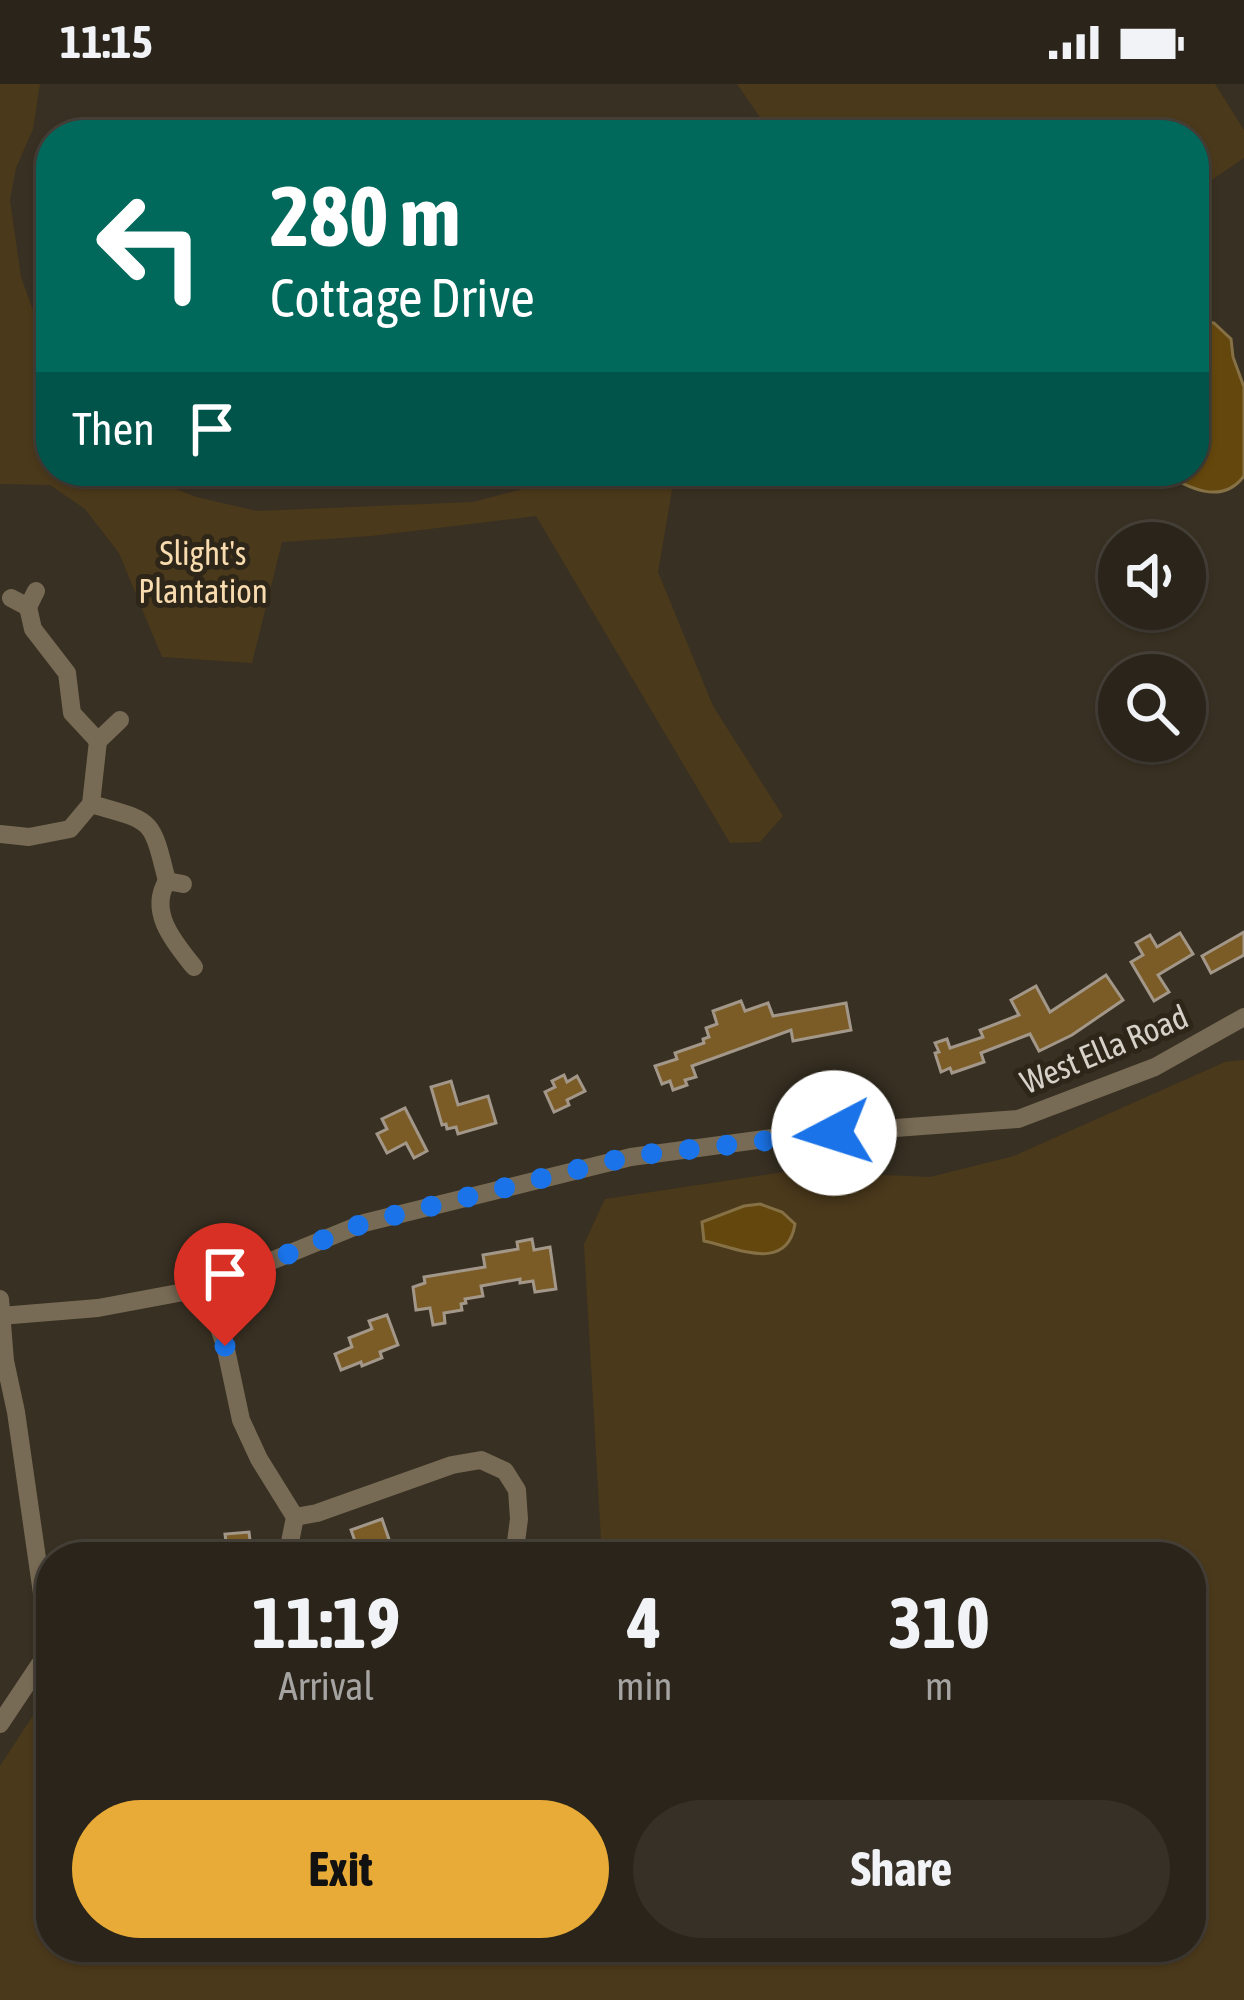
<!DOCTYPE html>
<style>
:root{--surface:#2a241a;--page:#363027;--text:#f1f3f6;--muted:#a5a4a2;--line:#464139;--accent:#e8ab37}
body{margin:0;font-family:"Asap Condensed",sans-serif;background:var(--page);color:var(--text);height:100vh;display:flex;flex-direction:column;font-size:45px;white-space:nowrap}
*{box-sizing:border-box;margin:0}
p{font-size:39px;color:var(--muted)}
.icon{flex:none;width:66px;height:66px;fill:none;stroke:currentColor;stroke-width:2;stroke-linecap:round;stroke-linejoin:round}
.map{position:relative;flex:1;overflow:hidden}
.panel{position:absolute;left:36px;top:1458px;width:1170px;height:420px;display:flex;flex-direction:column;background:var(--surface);border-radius:48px;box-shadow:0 3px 9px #0004,0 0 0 3px var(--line)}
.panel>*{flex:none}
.hud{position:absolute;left:36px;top:36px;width:1173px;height:366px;border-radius:48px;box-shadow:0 3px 9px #0004,0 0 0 3px var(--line);background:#00695c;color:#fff;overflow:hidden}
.controls{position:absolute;left:1098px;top:438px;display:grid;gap:24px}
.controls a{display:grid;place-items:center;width:108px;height:108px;border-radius:50%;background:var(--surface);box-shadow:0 3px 9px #0004,0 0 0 3px var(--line);font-size:60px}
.pin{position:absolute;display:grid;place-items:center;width:102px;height:102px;color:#fff;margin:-123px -51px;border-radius:50% 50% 50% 0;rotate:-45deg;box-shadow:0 0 12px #0007}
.pin .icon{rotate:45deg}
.me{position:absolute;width:132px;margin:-66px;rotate:265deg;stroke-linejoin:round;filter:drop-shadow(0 0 9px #0008)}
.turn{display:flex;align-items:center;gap:42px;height:252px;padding:0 36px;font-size:54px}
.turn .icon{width:156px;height:156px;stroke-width:2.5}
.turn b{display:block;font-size:84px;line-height:102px}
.then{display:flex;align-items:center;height:114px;padding:0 36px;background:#0003;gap:24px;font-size:45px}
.eta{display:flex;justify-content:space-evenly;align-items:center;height:204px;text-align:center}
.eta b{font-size:72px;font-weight:700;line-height:84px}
.action{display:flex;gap:24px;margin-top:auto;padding:24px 36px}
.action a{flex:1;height:138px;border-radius:72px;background:var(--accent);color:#111;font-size:48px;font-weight:700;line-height:138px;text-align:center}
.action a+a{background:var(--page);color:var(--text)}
.status{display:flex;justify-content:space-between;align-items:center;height:84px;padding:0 60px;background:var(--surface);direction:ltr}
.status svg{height:33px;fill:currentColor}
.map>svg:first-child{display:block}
</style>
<div class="status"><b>11:15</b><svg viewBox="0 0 49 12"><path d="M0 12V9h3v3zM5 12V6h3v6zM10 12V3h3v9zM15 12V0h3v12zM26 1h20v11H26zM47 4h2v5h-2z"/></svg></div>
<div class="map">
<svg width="1244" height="1916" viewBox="0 0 1244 1916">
<rect width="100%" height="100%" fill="#383022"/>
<g fill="#4b391b">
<polygon points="0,0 40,0 33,45 16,84 10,116 21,193 51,276 51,387 132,387 196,413 257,427 473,418 591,387 684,387 672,406 658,488 713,622 783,732 760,758 730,759 536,432 371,452 282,458 252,579 162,573 119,469 85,425 50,401 0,400"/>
<polygon points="737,0 1215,0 1244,46 1244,74 1194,108 1194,51 772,51"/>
<polygon points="1244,976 1244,1916 0,1916 0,1682 51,1604 51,1863 1191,1863 1191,1473 602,1473 584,1160 605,1115 790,1087 930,1093 1014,1072 1225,978"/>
</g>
<g fill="#64470c" stroke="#867045" stroke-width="3">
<path d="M 1194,234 L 1214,239 L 1231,255 L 1233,273 L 1244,303 L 1244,392 C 1222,422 1187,404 1162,387 L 1194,387 Z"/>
<path d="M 760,1120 L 782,1128 L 795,1140 C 787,1190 735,1163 704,1157 L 702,1138 L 744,1122 Z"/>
</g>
<g fill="#7b5c26" stroke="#a29788" stroke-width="3">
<polygon points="1244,848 1244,871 1211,889 1202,872"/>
<polygon points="1180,849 1193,870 1158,891 1169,908 1154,917 1131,878 1143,871 1136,859 1150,851 1157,863"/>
<polygon points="1106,891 1123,916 1072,951 1039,967 1030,950 981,969 984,978 952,989 950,984 941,988 935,969 939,968 935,959 947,955 950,964 983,953 980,946 1019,931 1011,916 1036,902 1050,928"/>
<polygon points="741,917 745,927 768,919 773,932 846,919 851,946 793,957 791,946 692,982 696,993 685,996 687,1001 673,1006 670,997 662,1000 655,982 677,975 675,969 704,959 703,955 709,953 706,944 717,940 713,927"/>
<polygon points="564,991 567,998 577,992 585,1007 567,1016 569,1021 554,1028 545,1008 555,1003 552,997"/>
<polygon points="451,997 458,1021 488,1012 496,1039 458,1050 456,1043 447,1045 446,1040 442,1041 431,1003"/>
<polygon points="405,1024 427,1067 414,1074 406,1059 387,1069 377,1050 387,1045 382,1035"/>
<polygon points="532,1155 534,1166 550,1163 556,1205 535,1208 533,1197 520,1199 520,1195 481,1202 483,1212 465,1215 466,1219 461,1220 462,1226 444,1229 445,1239 433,1241 430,1224 416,1226 413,1203 425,1199 424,1193 485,1183 483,1171 518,1165 517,1158"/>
<polygon points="387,1231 398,1261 380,1268 382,1274 362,1282 361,1278 341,1286 335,1270 352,1263 349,1254 372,1245 369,1237"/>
<polygon points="382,1435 391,1461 360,1471 351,1446"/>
<polygon points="249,1448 252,1473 228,1473 225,1450"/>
</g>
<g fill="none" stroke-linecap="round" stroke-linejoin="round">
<g stroke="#786b55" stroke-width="18">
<polyline points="11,514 28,523 36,507"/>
<polyline points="28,523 33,545 67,589 72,629 98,657"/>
<path d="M 91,720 C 153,738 151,732 167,797"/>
<polyline points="0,750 29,753 70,745 91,720 98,657 120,636"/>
<path d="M 183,800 L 167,797 C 148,828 174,858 194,883"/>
<polyline points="205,1204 225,1261 241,1336 259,1375 295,1433 287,1473"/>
<polyline points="0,1215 5,1277 16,1328 50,1565 0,1640"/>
<polyline points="0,1232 98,1224 205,1204 364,1139 631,1073 787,1052 1018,1035 1155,983 1244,933"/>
<polyline points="295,1433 317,1429 452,1381 481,1376 505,1387 517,1406 519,1435 514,1473"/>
</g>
</g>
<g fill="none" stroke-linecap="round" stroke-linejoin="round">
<polyline stroke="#1a73e8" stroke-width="21" stroke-dasharray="0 37.8" points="225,1262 205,1204 364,1139 631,1072 834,1049"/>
</g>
<g text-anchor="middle" stroke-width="10" stroke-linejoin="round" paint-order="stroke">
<g font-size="33" fill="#f8dbae" stroke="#2e2619">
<text x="203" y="481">Slight's<tspan x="203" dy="38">Plantation</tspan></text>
</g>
<g font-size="33" fill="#d6d1c9" stroke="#2e2619">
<text transform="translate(1104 965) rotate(-23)" y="12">West Ella Road</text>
</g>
</g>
</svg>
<div class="controls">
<a><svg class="icon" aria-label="sound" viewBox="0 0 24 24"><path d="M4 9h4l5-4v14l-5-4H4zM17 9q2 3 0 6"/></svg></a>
<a><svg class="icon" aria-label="search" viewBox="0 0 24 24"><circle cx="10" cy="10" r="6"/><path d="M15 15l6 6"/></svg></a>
</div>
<div class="pin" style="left:225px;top:1262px;background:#d93025"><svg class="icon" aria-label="arrive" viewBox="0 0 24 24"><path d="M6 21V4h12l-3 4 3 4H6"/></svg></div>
<svg class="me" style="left:834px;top:1049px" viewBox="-20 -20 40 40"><circle r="19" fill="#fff"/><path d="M0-13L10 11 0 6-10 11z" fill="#1a73e8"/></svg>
<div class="hud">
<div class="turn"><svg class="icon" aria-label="left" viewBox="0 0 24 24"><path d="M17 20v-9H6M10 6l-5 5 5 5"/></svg><div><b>280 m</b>Cottage Drive</div></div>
<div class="then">Then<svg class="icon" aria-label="arrive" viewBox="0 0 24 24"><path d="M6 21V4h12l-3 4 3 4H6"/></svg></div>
</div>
<section class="panel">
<div class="eta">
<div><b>11:19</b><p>Arrival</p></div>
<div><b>4</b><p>min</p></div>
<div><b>310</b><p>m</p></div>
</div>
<div class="action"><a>Exit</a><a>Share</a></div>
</section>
</div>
